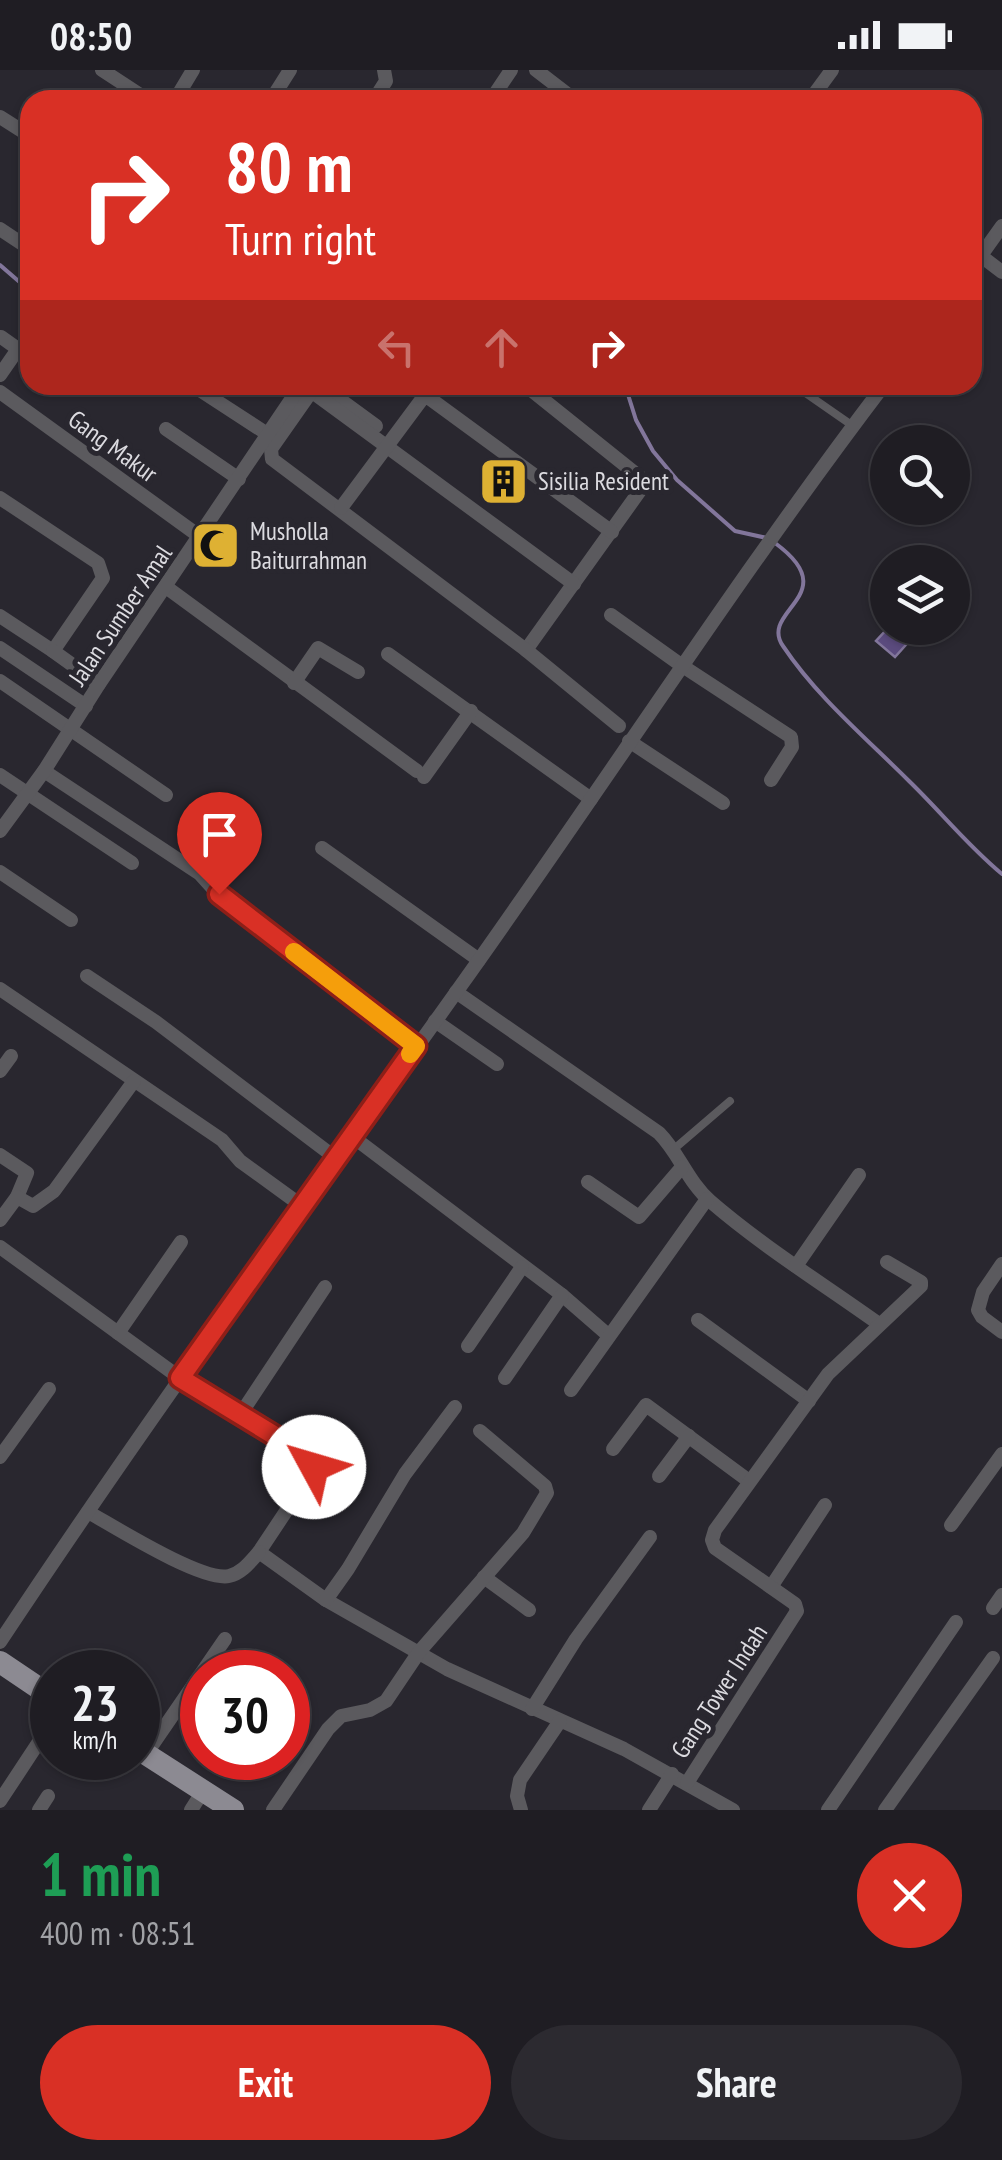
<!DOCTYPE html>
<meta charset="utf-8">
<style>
:root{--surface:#1f1d23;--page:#2c2a30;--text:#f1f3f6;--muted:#a1a2a6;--line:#3c3b41;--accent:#d93025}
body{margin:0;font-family:"PT Sans Narrow",sans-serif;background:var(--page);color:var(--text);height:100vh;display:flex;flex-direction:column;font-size:38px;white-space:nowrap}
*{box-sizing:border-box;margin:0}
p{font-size:32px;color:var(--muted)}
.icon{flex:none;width:55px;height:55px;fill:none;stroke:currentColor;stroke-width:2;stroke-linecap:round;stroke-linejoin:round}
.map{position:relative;height:1740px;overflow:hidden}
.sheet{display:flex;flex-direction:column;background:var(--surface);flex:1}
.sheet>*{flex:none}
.guide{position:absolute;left:20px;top:20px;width:962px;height:305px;border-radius:30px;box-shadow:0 2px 8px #0004,0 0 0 2px var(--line);background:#d93025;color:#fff;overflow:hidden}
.tools{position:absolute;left:870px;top:355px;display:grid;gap:20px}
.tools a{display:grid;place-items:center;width:100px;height:100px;border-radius:50%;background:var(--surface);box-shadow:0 2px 8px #0004,0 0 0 2px var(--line);font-size:50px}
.speed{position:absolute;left:30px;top:1580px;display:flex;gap:20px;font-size:50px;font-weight:700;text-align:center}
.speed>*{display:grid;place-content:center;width:130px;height:130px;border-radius:50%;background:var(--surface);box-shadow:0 2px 8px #0004,0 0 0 2px var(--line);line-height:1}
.speed small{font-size:25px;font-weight:400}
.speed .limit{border:15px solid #d22;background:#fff;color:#111}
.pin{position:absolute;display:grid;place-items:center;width:85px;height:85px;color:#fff;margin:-102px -42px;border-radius:50% 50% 50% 0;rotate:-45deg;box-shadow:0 0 10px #0007}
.pin .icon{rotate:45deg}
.me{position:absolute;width:110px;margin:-55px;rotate:309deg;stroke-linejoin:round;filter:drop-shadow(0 0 8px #0008)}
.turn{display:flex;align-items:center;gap:35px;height:210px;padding:0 40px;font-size:45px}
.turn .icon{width:130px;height:130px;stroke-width:2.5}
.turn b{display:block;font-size:70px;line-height:85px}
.lanes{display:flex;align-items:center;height:95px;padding:0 40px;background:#0003;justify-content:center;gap:50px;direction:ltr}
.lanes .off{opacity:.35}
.round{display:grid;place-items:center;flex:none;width:105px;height:105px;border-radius:52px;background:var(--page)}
.headline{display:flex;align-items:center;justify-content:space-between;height:170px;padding:0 40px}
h1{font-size:60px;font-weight:600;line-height:75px;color:#1e9e55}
.cta{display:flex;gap:20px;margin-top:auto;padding:20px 40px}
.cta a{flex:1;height:115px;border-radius:60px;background:var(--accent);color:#fff;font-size:40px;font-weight:600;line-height:115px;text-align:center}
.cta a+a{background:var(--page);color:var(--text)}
.status{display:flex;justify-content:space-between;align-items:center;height:70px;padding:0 50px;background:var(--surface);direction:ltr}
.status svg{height:28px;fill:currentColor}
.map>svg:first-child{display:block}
</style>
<div class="status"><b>08:50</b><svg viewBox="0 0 49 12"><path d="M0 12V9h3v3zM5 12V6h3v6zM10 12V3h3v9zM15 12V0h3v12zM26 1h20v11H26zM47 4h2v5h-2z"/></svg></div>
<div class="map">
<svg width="1002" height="1740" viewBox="0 0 1002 1740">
<rect width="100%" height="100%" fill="#29272f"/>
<polygon fill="#5b4b7e" stroke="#82769b" stroke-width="2.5" points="888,558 921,558 895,587 876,571"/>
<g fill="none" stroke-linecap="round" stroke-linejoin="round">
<g stroke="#82769b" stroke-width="4">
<polyline points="0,195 30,221"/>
<polyline points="625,315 636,350 653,381 677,410 735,461 767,468"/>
<path d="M 775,473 C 846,525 758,540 783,576 C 817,627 866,668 909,711 C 941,742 968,776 1002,804"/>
</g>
<g stroke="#5b5a5e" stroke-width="8">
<polyline points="794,315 853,356"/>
<polyline points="674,1079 730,1031"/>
</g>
<g stroke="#5b5a5e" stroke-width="14">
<polyline points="102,0 148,30"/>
<polyline points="536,0 575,30"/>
<polyline points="175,30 193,0"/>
<polyline points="271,30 290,0"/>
<polyline points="374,30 386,11 384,0"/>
<polyline points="491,30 511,0"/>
<polyline points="810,30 832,0"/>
<polyline points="0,47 30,66"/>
<polyline points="0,159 30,179"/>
<polyline points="981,186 1002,202"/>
<polyline points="972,198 1002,156"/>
<polyline points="0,305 18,279 1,267"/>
<polyline points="192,315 269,365"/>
<polyline points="320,315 376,356"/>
<polyline points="525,315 641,408 644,415 526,580"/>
<polyline points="307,318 574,514"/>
<polyline points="0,322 199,466"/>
<polyline points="311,322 271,379 272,389 526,580 619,656"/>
<polyline points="166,359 239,409"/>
<polyline points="0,428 98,493 103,508 53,581 0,546"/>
<polyline points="341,438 425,325 612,462"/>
<polyline points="166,517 417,701"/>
<polyline points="611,545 681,595 791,667 792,677 771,710"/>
<polyline points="0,578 86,636"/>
<polyline points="53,581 99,614"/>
<polyline points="388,584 591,729"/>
<polyline points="0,611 166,725"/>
<polyline points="294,613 318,578 358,602"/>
<polyline points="629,671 723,733"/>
<polyline points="44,701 200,804 219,825 416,976"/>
<polyline points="0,705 132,793"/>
<polyline points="424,707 471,641"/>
<polyline points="0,761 44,701 99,614 301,315"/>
<polyline points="322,778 479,890"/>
<polyline points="0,802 71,850"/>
<polyline points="87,906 156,952 337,1089"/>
<polyline points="0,919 222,1070 240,1091 302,1136"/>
<path d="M 456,922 L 659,1063 C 679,1083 688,1112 710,1131 C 762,1176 823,1214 879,1254"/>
<polyline points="435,951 497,994"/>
<polyline points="0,1001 11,986"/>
<polyline points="353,1067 562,1225 608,1265"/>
<polyline points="0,1085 27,1103 17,1127"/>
<polyline points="588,1112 639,1147 682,1097"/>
<polyline points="0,1150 17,1127 33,1136 54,1121 134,1011"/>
<polyline points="0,1177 180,1308 314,1391 310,1405 259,1482 326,1530 447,1599 624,1679 733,1740"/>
<polyline points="1002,1194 983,1222 978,1240 982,1247 1002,1262"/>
<polyline points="796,1196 859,1105"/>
<polyline points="698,1250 809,1331"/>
<polyline points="118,1263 181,1172"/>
<polyline points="468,1276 522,1197"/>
<polyline points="505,1308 562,1225"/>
<polyline points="571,1320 707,1129"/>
<polyline points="240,1345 325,1217"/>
<polyline points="613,1379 646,1335 749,1411"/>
<polyline points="0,1387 49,1319"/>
<polyline points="659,1406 689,1366"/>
<path d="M 88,1442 C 115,1457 202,1512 229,1506 C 242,1503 250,1492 259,1482"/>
<polyline points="951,1455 1002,1384"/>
<polyline points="484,1507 529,1540"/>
<polyline points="771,1517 825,1435"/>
<polyline points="326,1530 348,1499 405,1404 455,1337"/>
<polyline points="993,1538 1002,1525"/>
<path d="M 0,1572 C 146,1351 303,1137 457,921 C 601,720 734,512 884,315"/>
<polyline points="532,1639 576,1569 650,1467"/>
<polyline points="146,1684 225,1569"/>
<polyline points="687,1713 797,1541 795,1534 715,1478 712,1470 715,1460 828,1304 921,1216 921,1212 887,1192"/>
<polyline points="0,1731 52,1652"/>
<polyline points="39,1740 48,1726"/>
<polyline points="191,1740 203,1721"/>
<polyline points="273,1740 328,1659 341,1646 370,1640 386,1631 419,1582 523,1463 547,1423 545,1416 480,1361"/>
<polyline points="521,1740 517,1726 520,1710 560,1651"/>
<polyline points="649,1740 672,1704"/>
<polyline points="828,1740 956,1552"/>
<polyline points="885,1740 993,1588"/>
</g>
<g stroke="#8c8a92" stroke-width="22">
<polyline points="0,1592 52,1627"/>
<polyline points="138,1679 233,1740"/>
</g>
</g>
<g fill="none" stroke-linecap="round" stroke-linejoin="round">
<defs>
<polyline id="route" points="219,824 416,976 180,1308 308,1386 314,1390 314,1397"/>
</defs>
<use href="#route" stroke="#8d1f18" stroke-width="25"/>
<use href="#route" stroke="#d93025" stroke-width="18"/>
<polyline stroke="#f59e0b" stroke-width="18" points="294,882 416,976 410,984"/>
</g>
<defs>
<symbol id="building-square" viewBox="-11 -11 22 22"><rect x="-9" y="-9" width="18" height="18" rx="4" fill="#deb133" stroke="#29272f"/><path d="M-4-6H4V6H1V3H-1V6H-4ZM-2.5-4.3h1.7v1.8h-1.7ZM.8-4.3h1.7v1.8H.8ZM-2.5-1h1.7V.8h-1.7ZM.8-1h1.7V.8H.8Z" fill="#111"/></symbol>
<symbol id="mosque-square" viewBox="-11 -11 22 22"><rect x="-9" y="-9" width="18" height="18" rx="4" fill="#deb133" stroke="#29272f"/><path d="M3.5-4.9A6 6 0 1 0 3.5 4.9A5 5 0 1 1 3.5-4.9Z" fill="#111"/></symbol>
</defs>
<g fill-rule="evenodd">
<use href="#building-square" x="476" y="384" width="55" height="55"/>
<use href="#mosque-square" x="188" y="448" width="55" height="55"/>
</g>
<g text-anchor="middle" stroke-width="10" stroke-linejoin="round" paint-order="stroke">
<g font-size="25" fill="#dcdbe0" stroke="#29272f">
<text transform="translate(113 376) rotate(36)" y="9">Gang Makur</text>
<text transform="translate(120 545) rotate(-56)" y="9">Jalan Sumber Amal</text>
<text transform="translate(719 1621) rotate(-57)" y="9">Gang Tower Indah</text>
</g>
<g font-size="25" fill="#dcdbe0" stroke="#29272f" text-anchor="start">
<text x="538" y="420">Sisilia Resident</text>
<text x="250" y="470">Musholla<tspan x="250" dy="29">Baiturrahman</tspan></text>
</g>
</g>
</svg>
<div class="tools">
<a><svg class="icon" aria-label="search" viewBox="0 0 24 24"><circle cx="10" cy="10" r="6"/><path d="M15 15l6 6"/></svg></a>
<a><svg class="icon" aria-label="layers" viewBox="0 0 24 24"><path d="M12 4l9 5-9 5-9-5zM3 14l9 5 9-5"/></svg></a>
</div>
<div class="speed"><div>23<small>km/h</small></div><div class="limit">30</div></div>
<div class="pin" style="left:219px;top:824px;background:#d93025"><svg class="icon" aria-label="arrive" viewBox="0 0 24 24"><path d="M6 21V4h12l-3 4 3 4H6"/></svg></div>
<svg class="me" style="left:314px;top:1397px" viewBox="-20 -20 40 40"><circle r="19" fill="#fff"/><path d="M0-13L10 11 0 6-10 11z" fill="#d93025"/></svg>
<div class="guide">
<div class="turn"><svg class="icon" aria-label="right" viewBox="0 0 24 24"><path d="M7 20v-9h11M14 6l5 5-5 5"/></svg><div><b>80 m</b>Turn right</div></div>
<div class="lanes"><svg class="icon off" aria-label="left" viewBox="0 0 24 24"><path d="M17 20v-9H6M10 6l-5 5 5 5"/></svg><svg class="icon off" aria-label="ahead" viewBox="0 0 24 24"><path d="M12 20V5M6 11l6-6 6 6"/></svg><svg class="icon" aria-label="right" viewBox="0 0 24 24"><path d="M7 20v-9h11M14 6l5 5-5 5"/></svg></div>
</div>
</div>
<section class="sheet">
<div class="headline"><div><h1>1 min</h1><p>400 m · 08:51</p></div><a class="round" style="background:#d93025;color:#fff"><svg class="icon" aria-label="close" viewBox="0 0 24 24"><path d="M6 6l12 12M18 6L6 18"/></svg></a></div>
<div class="cta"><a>Exit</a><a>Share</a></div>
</section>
